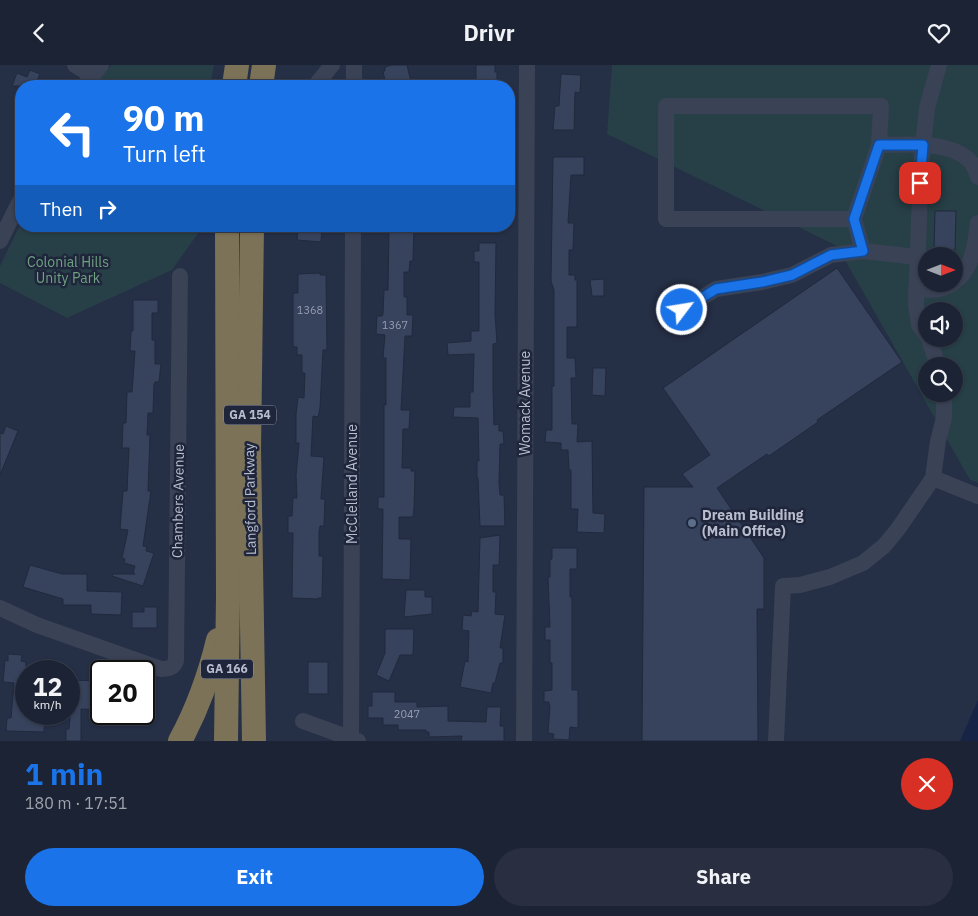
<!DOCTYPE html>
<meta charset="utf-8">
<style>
:root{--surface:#1c2334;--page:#292f40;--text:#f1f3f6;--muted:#a0a4ac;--line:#3a404f;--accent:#1a73e8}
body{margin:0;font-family:"IBM Plex Sans",sans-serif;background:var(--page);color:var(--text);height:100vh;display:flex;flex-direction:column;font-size:19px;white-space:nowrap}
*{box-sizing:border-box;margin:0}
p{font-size:16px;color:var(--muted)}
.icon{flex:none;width:28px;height:28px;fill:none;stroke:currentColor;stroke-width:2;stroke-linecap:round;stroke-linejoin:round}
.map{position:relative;height:676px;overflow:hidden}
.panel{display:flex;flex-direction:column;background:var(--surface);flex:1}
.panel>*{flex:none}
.hud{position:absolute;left:15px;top:15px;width:500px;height:152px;border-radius:20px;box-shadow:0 1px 4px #0004,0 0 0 1px var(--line);background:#1a73e8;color:#fff;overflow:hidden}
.needle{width:32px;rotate:90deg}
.tools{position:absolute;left:918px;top:182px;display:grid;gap:10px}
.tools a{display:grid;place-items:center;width:45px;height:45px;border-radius:50%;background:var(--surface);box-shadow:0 1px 4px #0004,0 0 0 1px var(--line);font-size:25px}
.speed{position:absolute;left:15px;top:595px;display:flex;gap:10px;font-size:25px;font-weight:700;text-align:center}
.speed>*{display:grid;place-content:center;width:65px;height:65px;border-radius:50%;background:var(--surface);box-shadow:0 1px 4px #0004,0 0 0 1px var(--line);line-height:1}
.speed small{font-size:12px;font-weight:400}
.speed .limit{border:2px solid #111;border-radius:8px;background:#fff;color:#111}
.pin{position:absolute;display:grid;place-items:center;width:42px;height:42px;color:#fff;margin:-21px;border-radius:10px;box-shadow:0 2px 8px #0006}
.me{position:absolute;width:55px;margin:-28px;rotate:59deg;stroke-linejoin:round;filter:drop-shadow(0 0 4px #0008)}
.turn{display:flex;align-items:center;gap:18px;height:105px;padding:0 25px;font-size:22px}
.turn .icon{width:65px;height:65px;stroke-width:2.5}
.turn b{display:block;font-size:35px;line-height:42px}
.then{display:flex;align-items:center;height:48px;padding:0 25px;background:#0003;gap:10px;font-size:19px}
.round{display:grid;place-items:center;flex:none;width:52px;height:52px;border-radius:26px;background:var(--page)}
.summary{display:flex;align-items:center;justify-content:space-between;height:85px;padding:0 25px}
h1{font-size:30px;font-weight:700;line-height:38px;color:var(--accent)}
.button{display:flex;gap:10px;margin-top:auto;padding:10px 25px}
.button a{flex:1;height:58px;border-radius:30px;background:var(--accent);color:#fff;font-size:20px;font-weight:700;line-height:58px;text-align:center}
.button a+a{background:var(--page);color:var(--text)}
header{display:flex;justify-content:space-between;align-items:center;height:65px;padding:0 25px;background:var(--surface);font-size:22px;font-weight:700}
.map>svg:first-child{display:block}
</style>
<header><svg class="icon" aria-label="back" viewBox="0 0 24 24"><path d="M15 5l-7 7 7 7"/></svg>Drivr<svg class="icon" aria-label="heart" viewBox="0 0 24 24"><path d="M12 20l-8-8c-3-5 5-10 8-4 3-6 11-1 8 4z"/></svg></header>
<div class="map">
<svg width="978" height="676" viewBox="0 0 978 676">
<rect width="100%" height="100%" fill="#252f46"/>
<g fill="#273f47" fill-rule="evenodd">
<polygon points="111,0 214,0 210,21 93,21"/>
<path d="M 612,0 L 978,0 L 978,418 L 970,415 L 837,181 L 607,69 ZM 926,191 L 954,191 L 954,219 L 926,219 ZM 926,246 L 954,246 L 954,274 L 926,274 ZM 926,301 L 954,301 L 954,329 L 926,329 Z"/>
<polygon points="21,158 21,161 199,161 199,167 172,205 67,253 0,218 0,201"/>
</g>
<polygon fill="#172446" points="978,635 978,676 960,676"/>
<g fill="#37425c" stroke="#21293d">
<polygon points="392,0 407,0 412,21 386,21 383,6 385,6 385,2"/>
<polygon points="476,0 495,0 495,7 497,7 497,21 476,21"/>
<polygon points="30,5 40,9 37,16 48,21 12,21 17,8 27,12"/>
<polygon points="561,9 581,10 580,28 575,27 574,65 553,65 555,41 559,41"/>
<polygon points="553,92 584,92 584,110 571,110 568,158 574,158 573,185 569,185 569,210 575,210 575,215 577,215 577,262 567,262 567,293 575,293 576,313 571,313 572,359 578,359 577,377 592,376 593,448 605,449 604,468 577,467 578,444 571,444 571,405 569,405 568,385 561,385 561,378 545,377 546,365 552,365 552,321 554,321 554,225 551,216"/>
<polygon points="935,146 956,146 955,185 934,185"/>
<polygon points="303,161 322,161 321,177 297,175 298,163 302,163"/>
<polygon points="389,161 414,161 413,196 410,196 409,207 404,207 404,232 407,232 407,250 413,250 412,271 405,271 401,345 410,345 409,364 403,364 402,403 411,403 411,406 415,406 414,444 413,452 399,452 399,474 411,474 410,515 382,514 383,444 378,444 378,432 384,432 384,340 386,340 386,293 383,293 385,270 376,269 377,251 382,251 383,249 384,225 388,225"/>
<polygon points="479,178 496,178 495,249 497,278 493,279 493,324 494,360 499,359 499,366 503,366 504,379 500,379 499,418 500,430 504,430 505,461 480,461 478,413 477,413 477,396 479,396 478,353 453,352 454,342 470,342 470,327 473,327 474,289 448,290 447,278 471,276 471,266 479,266 479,197 474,197 474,186 479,186"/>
<polygon points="837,203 902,297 817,355 818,357 769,391 767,389 717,423 764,493 764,544 757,544 758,676 642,676 644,422 693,422 682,409 710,390 663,323"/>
<polygon points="320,208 320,210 326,210 327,285 323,285 320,343 318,352 313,351 311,391 324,392 321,434 325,434 324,461 320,461 319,467 319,491 323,491 322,533 318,533 318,534 292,533 293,468 288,468 288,451 292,451 293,433 297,433 296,411 299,378 296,378 296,349 298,332 304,333 305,308 302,308 302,290 297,290 297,282 293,282 293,228 298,228 298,209"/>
<polygon points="604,214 604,231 592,231 590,215"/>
<polygon points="133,235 158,235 158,248 152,248 152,275 155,275 155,299 161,299 159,317 155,317 154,319 153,348 148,348 147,370 150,370 148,426 151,426 143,481 147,482 146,486 154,488 143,521 112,511 113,509 135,509 133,508 135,501 124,498 125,494 122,493 128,465 120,464 123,426 127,426 129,383 122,383 123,358 126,358 127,327 132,327 135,286 130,286 131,266 133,266"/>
<polygon points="593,303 606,303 605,331 592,330"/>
<polygon points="6,361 18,366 0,410 0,368 3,369"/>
<polygon points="500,470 499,500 493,500 493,527 496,527 495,549 505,550 500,583 503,583 503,598 500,598 495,618 493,618 491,628 460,622 465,596 468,597 469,566 462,565 463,550 471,551 472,546 478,547 480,473"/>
<polygon points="552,483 577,483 577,504 570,504 570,532 572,532 572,625 578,625 578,663 570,662 569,675 553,674 554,669 548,668 550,640 549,640 549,637 544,637 544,626 552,625 552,598 550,598 550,575 545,575 545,562 550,562 548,512 550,512 550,494 552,494"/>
<polygon points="30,500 62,509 87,509 87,526 122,527 121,550 91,549 91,540 63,540 63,534 23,522"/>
<polygon points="406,525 425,525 425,532 432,532 432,549 404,552"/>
<polygon points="144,542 157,542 157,563 132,563 132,547 144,547"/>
<polygon points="385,564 414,564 413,590 400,590 389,616 376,610 385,588"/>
<polygon points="8,589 22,590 21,596 26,597 26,649 45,650 44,667 6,666 7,653 11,653 14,618 3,617 5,595 8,596"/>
<rect x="308" y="597" width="20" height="32"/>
<polygon points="69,615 101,616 101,645 81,644 81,676 66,676 66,664 69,664 71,642 69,642"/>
<polygon points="372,627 395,627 395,637 417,637 417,642 448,641 448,656 486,657 487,642 501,642 500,661 504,661 504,676 461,676 462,671 429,672 429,667 426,667 426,665 398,665 398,660 383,660 383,653 368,653 368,641 372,641"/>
</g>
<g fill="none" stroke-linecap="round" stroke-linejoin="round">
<g stroke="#3a4255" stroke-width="16">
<polyline points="75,0 92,10"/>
<polyline points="84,21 101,0"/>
<polyline points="315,21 332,0"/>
<polyline points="354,21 354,0"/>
<path d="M 879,80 C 907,80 948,75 969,95 C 974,99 976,107 978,112"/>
<polyline points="854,154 666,154 666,41 881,41 879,80 854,154 863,186"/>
<polyline points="0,176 21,134"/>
<path d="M 954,217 C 973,205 975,179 978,158"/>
<path d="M 916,224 C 930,225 940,226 952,219"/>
<polyline points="682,245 716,224 762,217 792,210 831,190 863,186 917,192"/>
<polyline points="926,270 919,260 916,240 921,100 927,43 939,0"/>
<polyline points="929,274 938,301"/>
<polyline points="933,413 978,431"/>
<path d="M 0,543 L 37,560 L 161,604 C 169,604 173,603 176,596 L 180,211"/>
<polyline points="303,656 358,676"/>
<polyline points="351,676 353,161"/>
<polyline points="524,676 527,0"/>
<polyline points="776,676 783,521 800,520 830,512 863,498 884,481 898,464 933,413 938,376 944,353 944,329"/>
</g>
<g stroke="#7c7257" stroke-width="24">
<polyline points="234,21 237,0"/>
<polyline points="261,21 264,0"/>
<polyline points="252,161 249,384 254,676"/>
<path d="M 180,676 C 198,643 209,612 218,575"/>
<polyline points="226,676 228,532 227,161"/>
</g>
</g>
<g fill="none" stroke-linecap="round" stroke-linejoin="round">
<defs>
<polyline id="route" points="682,245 716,224 762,217 792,210 831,190 863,186 854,154 879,80 923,80 920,118"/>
</defs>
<use href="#route" stroke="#114b97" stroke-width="12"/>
<use href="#route" stroke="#1a73e8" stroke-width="9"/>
</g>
<circle fill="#5c6f8a" stroke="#1f263b" stroke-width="2" cx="692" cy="458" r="5"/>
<g text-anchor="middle" stroke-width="5" stroke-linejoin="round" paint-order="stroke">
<g font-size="11" fill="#969db0">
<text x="310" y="249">1368</text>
<text x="395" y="264">1367</text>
<text x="407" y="653">2047</text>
</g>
<g fill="#1f263b" stroke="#8a90a2" stroke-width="1">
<rect x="224" y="340.5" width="52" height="19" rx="4"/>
<rect x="201" y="594.5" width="52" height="19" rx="4"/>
</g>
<g font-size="12" font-weight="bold" fill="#b8bece">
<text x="250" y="354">GA 154</text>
<text x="227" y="608">GA 166</text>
</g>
<g font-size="14" fill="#6da180" stroke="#1f263b">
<text x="68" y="202">Colonial Hills<tspan x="68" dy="16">Unity Park</tspan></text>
</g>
<g font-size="14" fill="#b8bece" stroke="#1f263b">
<text transform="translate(525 338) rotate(-90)" y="5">Womack Avenue</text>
<text transform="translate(352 419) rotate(-90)" y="5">McClelland Avenue</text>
<text transform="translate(250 434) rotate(-91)" y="5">Langford Parkway</text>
<text transform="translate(178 436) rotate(-89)" y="5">Chambers Avenue</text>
</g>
<g font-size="14" font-weight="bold" fill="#b8bece" stroke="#1f263b" text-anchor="start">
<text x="702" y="455">Dream Building<tspan x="702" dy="16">(Main Office)</tspan></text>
</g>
</g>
</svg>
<div class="tools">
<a><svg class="needle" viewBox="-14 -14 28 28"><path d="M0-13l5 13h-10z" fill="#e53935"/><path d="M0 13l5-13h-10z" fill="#a0a4ac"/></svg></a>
<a><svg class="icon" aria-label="sound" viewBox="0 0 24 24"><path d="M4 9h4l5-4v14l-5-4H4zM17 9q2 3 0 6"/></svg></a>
<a><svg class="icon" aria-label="search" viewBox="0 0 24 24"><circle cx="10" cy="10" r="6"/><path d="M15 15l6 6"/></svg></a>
</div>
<div class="speed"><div>12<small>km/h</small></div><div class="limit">20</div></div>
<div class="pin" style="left:920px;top:118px;background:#d93025"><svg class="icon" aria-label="arrive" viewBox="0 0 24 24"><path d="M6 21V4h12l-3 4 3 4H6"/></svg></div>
<svg class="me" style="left:682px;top:245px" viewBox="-20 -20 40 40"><circle r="17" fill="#1a73e8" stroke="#fff" stroke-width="3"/><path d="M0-11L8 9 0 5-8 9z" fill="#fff"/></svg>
<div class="hud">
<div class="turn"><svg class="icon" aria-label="left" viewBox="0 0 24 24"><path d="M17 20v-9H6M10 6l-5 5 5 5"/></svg><div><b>90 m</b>Turn left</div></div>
<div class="then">Then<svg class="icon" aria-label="right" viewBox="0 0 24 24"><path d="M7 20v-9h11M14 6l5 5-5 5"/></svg></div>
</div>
</div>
<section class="panel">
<div class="summary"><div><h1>1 min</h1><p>180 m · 17:51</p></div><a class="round" style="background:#d93025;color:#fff"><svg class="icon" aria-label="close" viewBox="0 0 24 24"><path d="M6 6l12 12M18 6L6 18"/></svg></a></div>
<div class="button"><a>Exit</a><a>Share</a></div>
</section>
